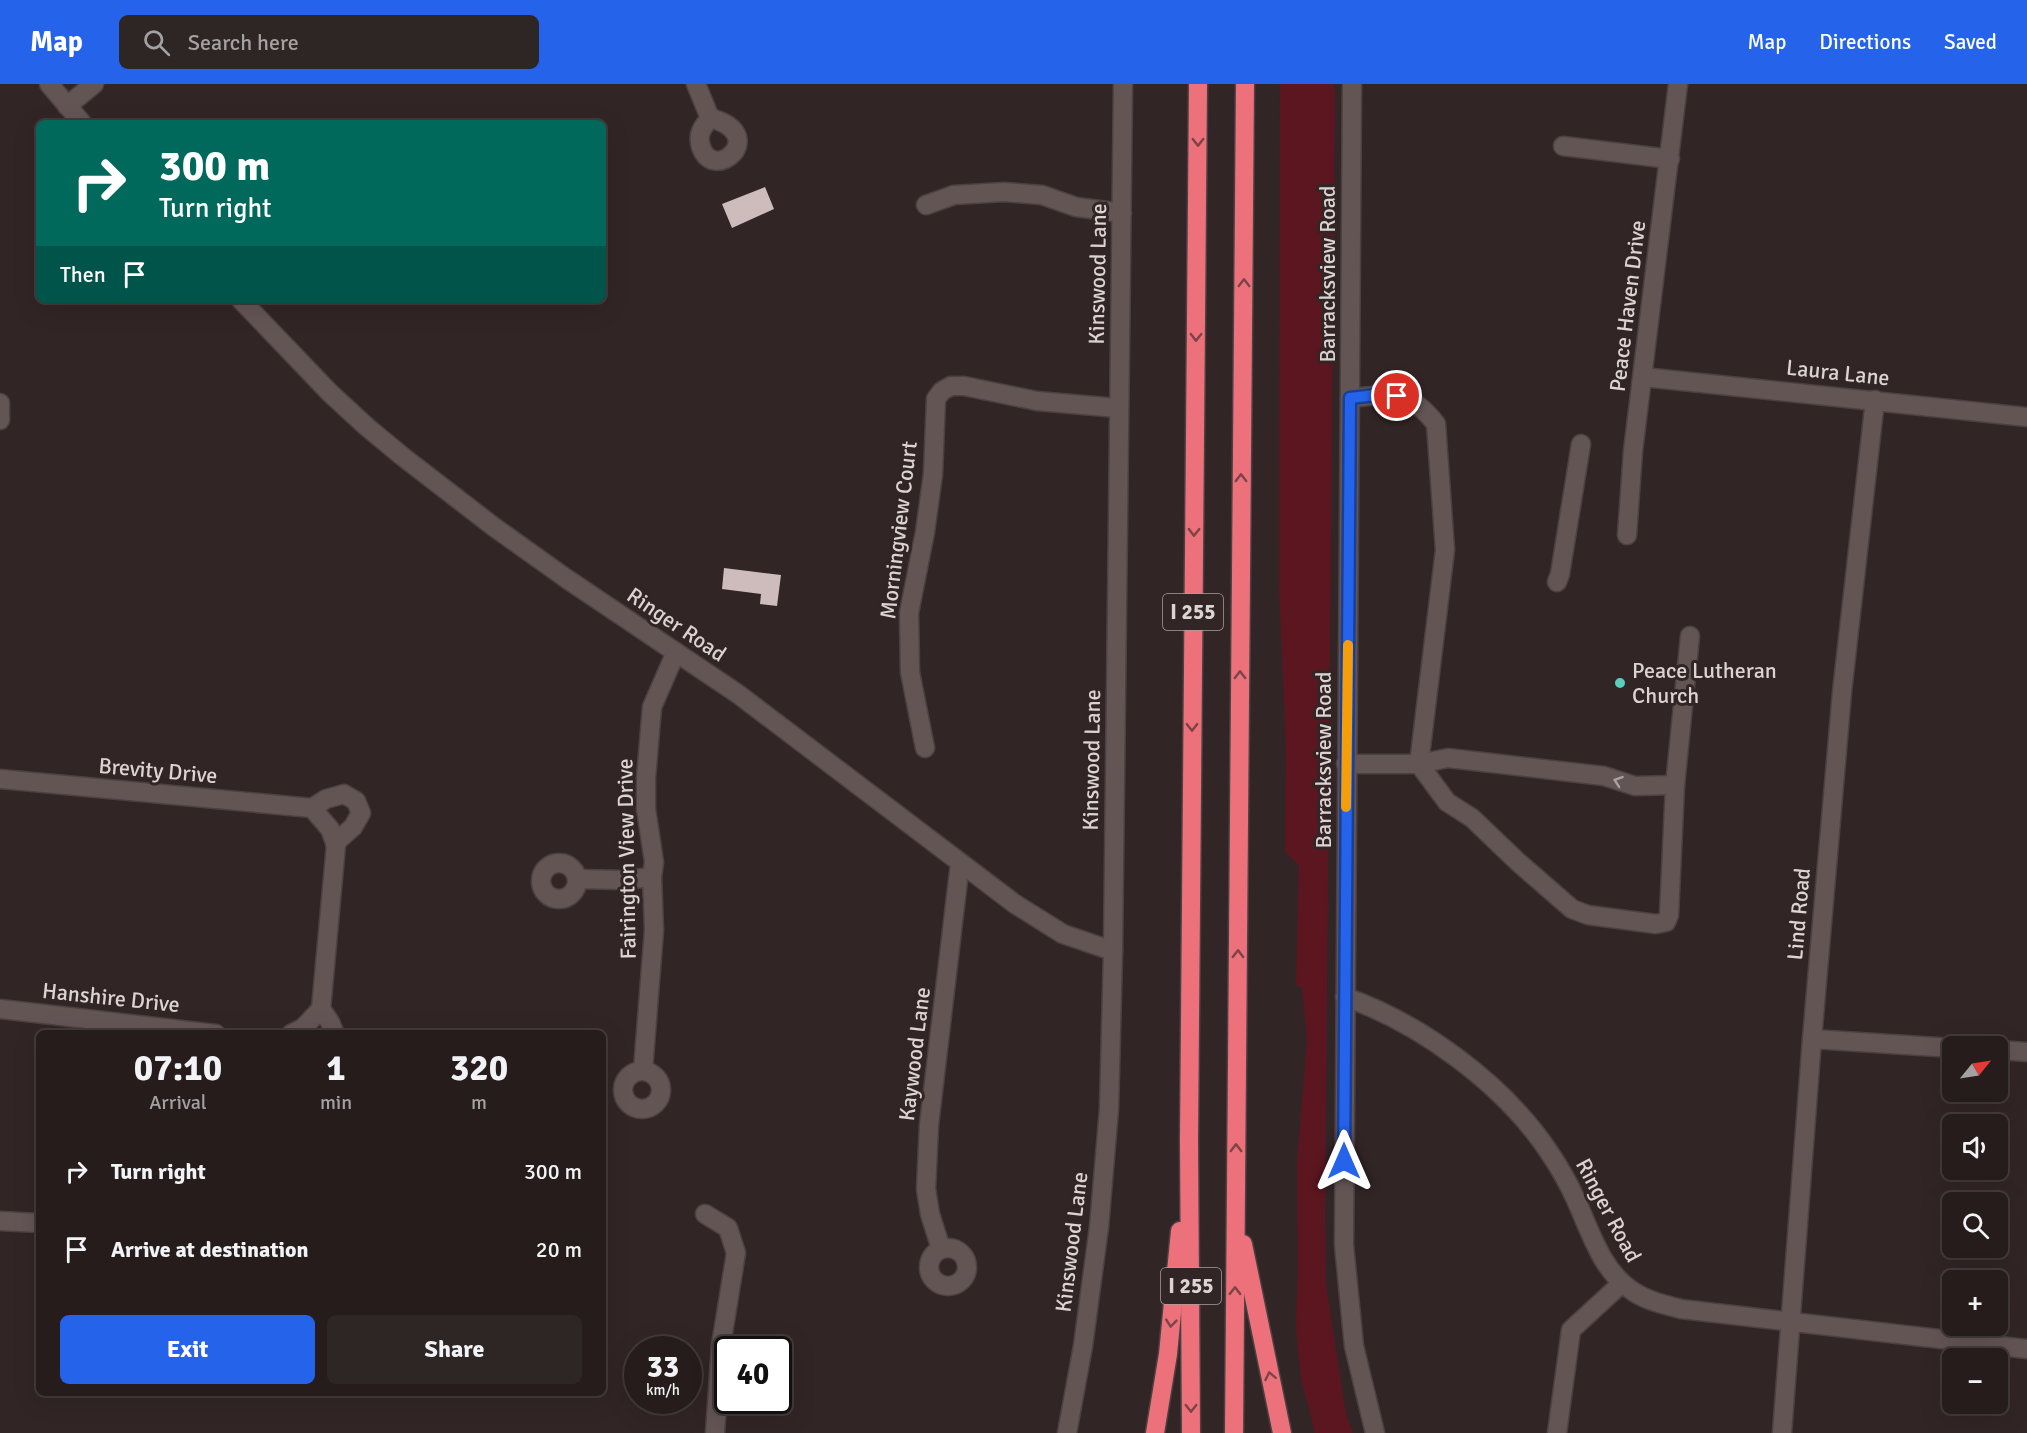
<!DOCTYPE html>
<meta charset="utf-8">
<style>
:root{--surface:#261c1c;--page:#2e2525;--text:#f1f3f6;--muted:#a4a1a3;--line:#423a3b;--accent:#2563eb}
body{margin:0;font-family:Signika,sans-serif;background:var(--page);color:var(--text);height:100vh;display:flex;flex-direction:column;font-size:22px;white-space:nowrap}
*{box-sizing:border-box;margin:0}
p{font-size:20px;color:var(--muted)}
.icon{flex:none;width:33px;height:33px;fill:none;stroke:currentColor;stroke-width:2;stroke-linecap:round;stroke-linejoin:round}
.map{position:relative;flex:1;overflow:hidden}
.details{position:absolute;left:36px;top:946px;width:570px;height:366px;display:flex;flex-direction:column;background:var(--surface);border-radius:9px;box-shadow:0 6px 24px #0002,0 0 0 2px var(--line)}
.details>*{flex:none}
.hud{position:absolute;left:36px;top:36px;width:570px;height:183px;border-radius:9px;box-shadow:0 6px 24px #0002,0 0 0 2px var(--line);background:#00695c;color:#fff;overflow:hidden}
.needle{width:39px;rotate:60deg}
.controls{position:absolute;left:1942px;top:952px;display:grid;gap:12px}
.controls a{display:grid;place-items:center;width:66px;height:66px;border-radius:9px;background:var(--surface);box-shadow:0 6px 24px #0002,0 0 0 2px var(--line);font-size:30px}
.speed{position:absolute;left:624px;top:1252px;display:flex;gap:12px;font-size:30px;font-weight:700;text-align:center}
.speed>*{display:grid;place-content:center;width:78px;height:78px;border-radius:50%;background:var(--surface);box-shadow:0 6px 24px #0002,0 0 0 2px var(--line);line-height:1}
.speed small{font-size:15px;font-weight:400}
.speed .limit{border:3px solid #111;border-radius:9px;background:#fff;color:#111}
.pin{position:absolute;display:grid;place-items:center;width:51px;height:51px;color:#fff;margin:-26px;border:3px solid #fff;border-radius:50%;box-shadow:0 2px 6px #0007}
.me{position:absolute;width:66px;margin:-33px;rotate:0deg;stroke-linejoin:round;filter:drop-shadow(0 0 4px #0008)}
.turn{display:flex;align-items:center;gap:21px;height:126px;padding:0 24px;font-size:27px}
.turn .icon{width:78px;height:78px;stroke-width:2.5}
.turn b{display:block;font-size:42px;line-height:51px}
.then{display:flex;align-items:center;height:57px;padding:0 24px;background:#0003;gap:12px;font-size:22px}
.eta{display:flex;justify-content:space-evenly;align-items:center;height:102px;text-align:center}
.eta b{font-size:36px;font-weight:800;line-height:42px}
.action{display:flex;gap:12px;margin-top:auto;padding:12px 24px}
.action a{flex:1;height:69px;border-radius:9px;background:var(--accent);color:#fff;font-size:24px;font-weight:800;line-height:69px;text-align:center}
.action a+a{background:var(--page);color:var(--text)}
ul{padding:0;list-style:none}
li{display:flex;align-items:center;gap:18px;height:78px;padding:0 24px}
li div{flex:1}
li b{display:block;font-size:22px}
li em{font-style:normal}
header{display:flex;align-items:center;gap:36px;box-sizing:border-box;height:84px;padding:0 30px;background:var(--accent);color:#fff}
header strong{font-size:28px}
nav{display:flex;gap:33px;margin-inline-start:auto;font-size:21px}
.search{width:420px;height:54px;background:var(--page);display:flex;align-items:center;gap:15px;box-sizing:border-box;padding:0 21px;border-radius:9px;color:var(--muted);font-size:22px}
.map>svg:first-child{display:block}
</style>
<header>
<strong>Map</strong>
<div class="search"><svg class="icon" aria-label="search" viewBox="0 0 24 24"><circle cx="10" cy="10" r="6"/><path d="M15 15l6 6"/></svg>Search here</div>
<nav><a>Map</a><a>Directions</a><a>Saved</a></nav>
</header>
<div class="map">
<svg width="2027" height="1349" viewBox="0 0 2027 1349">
<rect width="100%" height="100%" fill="#322526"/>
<polygon fill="#5c1620" points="1280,0 1335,0 1325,1134 1326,1201 1346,1330 1353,1349 1315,1349 1301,1295 1296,1244 1298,1182 1297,1079 1307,957 1302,903 1296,901 1299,781 1285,768 1286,664 1279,503"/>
<g fill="#cebcbc">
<polygon points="765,103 774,125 732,144 722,120"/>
<polygon points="724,484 781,491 777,522 760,520 761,510 722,505"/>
</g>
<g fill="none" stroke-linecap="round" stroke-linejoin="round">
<defs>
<g id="minor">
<polyline points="49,0 82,39"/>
<polyline points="696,0 710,34"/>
<polyline points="1352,0 1344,1161 1354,1262 1375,1349"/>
<polyline points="67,22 94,0"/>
<path d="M 710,34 C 771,50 714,101 701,63 C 697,50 702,44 710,34 Z"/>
<polyline points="1563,62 1670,75"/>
<polyline points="926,121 954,111 1004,108 1042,111 1076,123 1122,129"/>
<polyline points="241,216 330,309 367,343 402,372 494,443 567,495 738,610 1015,820 1063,850 1113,867"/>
<polyline points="1643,293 2027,333"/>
<path d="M 1350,314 C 1391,310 1409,305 1436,340 L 1445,466 L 1419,680 L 1447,718 L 1472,734 L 1518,778 L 1572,825 L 1588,831 L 1656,840 L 1666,838 L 1669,831 L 1675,701 L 1690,552"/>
<polyline points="0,319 0,336"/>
<polyline points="1627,451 1633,367 1678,0"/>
<polyline points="1557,498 1560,490 1581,360"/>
<polyline points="925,664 910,588 909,529 925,448 933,390 936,315 942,307 951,302 964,302 1037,317 1118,324"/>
<polyline points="1346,680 1419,680 1448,674 1604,692 1635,702 1675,701"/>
<polyline points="0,695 312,724 330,745 336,761 321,925 303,944 291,950"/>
<polyline points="312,724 326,715 344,710 356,717 361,729 353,743 335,759"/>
<circle cx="559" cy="797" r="18"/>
<polyline points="577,795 623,796 652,793"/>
<path d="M 1345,913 C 1420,939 1502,999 1547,1065 C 1558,1081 1568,1098 1576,1116 C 1591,1149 1602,1188 1634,1208 C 1648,1217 1665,1221 1681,1225 L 2027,1265"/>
<polyline points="0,925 216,950"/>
<polyline points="321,925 330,938 335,950"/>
<polyline points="1812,955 1953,964"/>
<polyline points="1998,966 2027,968"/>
<polyline points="643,986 654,846 652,793 654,778 646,725 646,694 652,623 676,568"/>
<circle cx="642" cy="1006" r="19"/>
<polyline points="705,1130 728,1144 736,1169 721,1261 715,1349"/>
<polyline points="0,1137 39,1139"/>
<circle cx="948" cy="1183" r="19"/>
<polyline points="941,1165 930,1130 926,1105 929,1041 960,779"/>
<polyline points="1067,1349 1083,1262 1099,1143 1109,1025 1113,867 1123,0"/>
<polyline points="1557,1349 1571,1246 1622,1199"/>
<polyline points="1782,1349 1812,955 1842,608 1875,316"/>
</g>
<g id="highway">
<polyline points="1243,1160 1282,1349"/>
<polyline points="1155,1349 1168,1270 1180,1147"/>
<polyline points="1191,1349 1189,1056 1198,0"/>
<polyline points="1234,1349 1245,0"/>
</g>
</defs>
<use href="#minor" stroke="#4c4142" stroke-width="21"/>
<use href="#highway" stroke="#4c4142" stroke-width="21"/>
<use href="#minor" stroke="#645555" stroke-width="18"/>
<use href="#highway" stroke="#ed717b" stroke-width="18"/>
</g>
<defs><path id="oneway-chevron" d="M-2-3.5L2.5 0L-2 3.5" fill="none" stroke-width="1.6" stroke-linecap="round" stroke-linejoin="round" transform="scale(1.5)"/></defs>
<g stroke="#7d4348">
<use href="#oneway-chevron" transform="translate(1198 58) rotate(90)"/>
<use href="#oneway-chevron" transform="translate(1244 199) rotate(-90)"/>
<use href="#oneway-chevron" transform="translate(1196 253) rotate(91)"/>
<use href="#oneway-chevron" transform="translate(1241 394) rotate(-90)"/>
<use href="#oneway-chevron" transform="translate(1194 448) rotate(91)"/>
<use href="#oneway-chevron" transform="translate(1240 591) rotate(-90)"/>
<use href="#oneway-chevron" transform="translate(1192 643) rotate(90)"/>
<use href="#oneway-chevron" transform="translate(1238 870) rotate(-89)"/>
<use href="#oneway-chevron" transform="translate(1236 1064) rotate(-90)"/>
<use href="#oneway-chevron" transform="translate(1235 1207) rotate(-89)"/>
<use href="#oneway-chevron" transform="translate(1171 1239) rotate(96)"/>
<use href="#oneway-chevron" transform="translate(1270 1292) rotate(-102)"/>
<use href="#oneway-chevron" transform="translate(1191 1324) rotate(90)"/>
</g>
<use stroke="#aca1a1" href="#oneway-chevron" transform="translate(1618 697) rotate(-161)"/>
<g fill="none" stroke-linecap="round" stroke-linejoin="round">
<defs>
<polyline id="route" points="1344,1077 1350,314 1384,310 1397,312"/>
</defs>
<use href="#route" stroke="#184099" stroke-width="15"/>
<use href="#route" stroke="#2563eb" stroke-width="10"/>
<polyline stroke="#f59e0b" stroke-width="10" points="1346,723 1348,561"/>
</g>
<circle fill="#5acebd" stroke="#322526" stroke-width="2" cx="1620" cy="599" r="6"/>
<g text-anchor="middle" stroke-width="6" stroke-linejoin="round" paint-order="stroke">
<g fill="#322526" stroke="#a99f9f" stroke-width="1.5">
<rect x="1163" y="510" width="60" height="36" rx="4.5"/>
<rect x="1161" y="1184" width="60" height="36" rx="4.5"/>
</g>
<g font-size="21" font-weight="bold" fill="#dcd3d3">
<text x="1193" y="535">I 255</text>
<text x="1191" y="1209">I 255</text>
</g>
<g font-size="22" fill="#dcd3d3" stroke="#322526">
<text transform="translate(1097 190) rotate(-89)" y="8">Kinswood Lane</text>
<text transform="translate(1327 190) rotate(-90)" y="8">Barracksview Road</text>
<text transform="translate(1627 222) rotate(-83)" y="8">Peace Haven Drive</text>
<text transform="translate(1838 288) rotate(6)" y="8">Laura Lane</text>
<text transform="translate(898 446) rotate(-83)" y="8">Morningview Court</text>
<text transform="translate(677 540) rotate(34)" y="8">Ringer Road</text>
<text transform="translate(1091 676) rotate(-89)" y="8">Kinswood Lane</text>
<text transform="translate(1323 676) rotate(-90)" y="8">Barracksview Road</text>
<text transform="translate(158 686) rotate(5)" y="8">Brevity Drive</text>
<text transform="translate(626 775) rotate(-91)" y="8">Fairington View Drive</text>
<text transform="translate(1798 830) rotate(-85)" y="8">Lind Road</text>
<text transform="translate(111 913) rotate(6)" y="8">Hanshire Drive</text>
<text transform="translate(914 970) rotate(-83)" y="8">Kaywood Lane</text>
<text transform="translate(1609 1126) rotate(62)" y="8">Ringer Road</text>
<text transform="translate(1071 1158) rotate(-83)" y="8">Kinswood Lane</text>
</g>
<g font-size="22" fill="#dcd3d3" stroke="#322526" text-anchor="start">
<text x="1632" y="594">Peace Lutheran<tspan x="1632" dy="25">Church</tspan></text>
</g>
</g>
</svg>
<div class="controls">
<a><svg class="needle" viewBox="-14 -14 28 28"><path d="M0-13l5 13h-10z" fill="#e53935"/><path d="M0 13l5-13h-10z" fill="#a4a1a3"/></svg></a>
<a><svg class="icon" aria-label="sound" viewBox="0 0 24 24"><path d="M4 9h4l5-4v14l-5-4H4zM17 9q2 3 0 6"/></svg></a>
<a><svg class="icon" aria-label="search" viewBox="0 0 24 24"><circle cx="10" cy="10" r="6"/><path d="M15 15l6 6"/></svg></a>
<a>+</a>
<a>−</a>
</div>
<div class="speed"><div>33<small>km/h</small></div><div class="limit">40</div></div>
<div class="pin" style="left:1397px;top:312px;background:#d93025"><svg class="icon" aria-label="arrive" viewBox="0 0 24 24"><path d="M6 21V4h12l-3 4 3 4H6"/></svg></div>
<svg class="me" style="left:1344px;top:1077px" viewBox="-20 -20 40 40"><path d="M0-17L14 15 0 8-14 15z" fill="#2563eb" stroke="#fff" stroke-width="4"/></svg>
<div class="hud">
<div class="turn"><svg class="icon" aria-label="right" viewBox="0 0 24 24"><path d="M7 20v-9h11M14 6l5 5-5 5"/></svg><div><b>300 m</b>Turn right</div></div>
<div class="then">Then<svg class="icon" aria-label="arrive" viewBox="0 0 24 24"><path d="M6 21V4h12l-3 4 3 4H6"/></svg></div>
</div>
<section class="details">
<div class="eta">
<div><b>07:10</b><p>Arrival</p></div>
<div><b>1</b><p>min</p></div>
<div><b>320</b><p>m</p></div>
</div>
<ul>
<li><svg class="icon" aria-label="right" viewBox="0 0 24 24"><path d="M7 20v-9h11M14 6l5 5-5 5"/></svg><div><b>Turn right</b></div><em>300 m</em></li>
<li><svg class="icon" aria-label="arrive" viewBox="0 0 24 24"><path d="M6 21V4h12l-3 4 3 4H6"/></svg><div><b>Arrive at destination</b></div><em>20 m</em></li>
</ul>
<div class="action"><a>Exit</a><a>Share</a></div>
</section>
</div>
